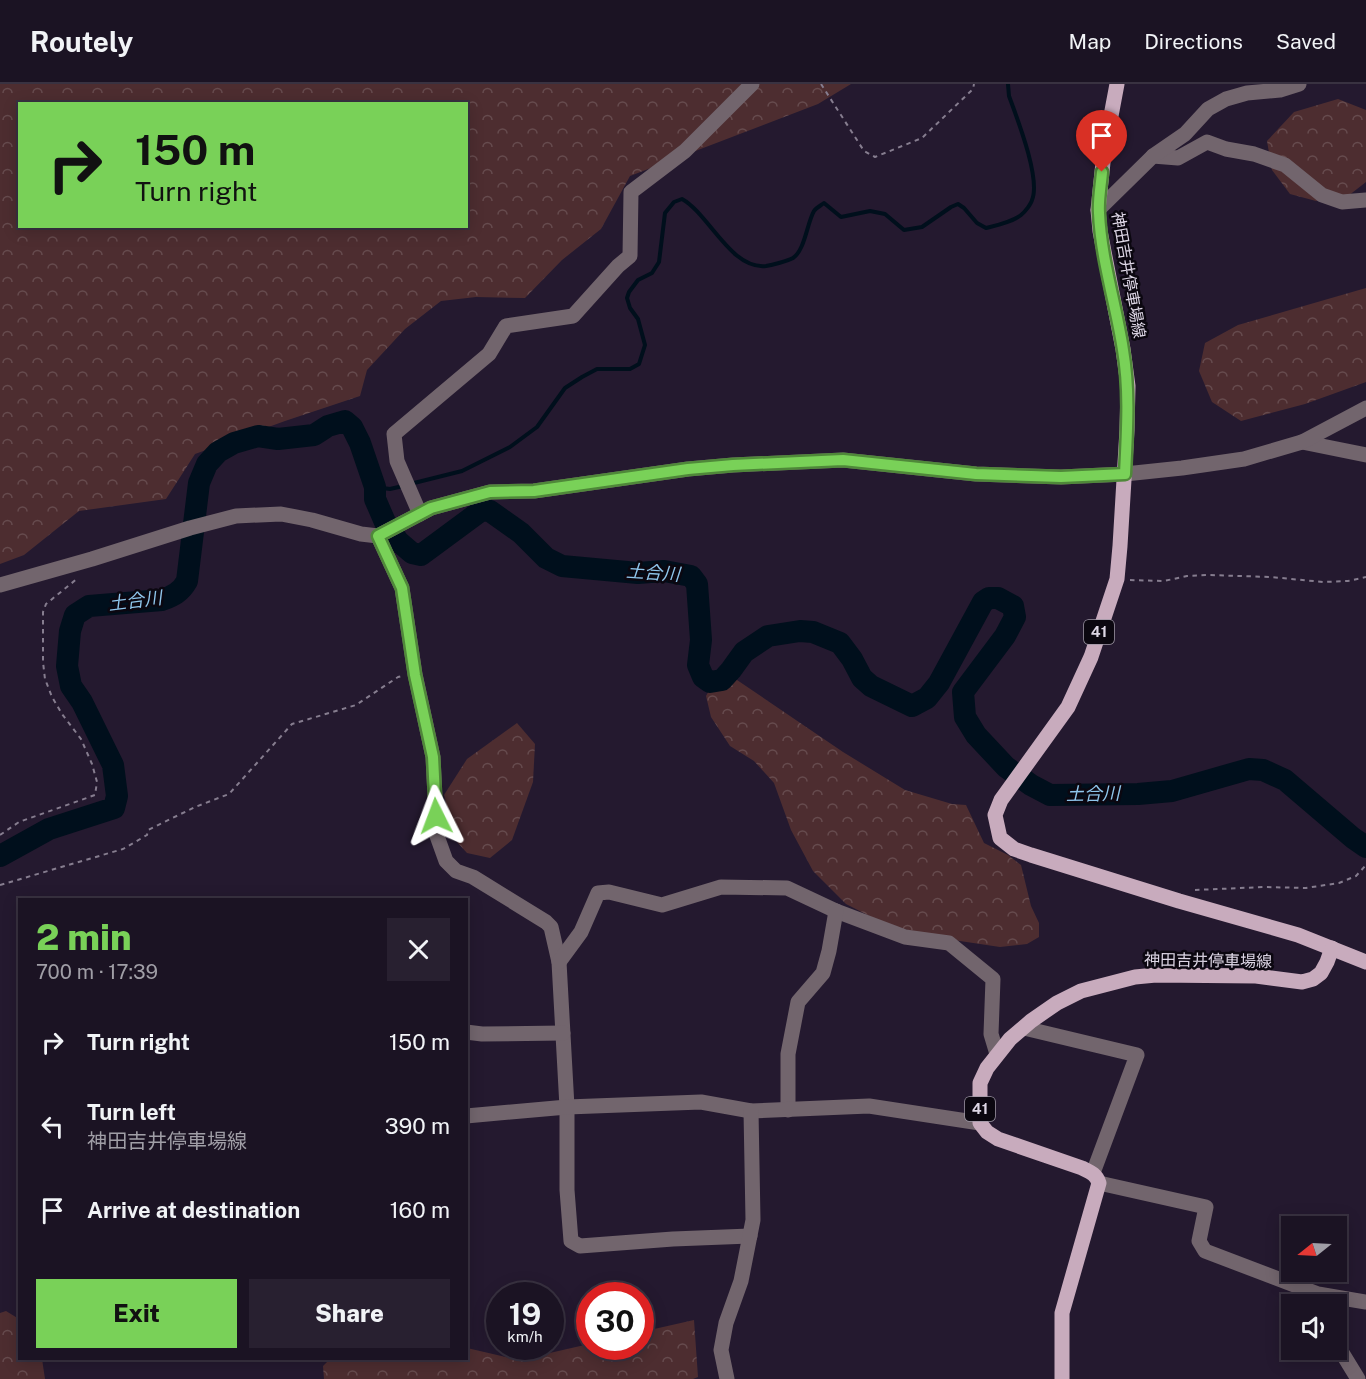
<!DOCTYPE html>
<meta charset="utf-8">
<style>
:root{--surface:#1b1323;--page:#282030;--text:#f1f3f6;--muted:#a09ea6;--line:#393241;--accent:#79d158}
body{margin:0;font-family:"Public Sans","Noto Sans JP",sans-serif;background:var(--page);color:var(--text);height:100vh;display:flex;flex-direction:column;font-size:22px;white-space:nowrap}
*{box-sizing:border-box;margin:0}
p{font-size:20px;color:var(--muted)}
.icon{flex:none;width:33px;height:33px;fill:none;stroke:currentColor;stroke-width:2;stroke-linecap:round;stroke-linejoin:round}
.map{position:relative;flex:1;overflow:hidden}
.details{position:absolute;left:18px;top:814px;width:450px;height:462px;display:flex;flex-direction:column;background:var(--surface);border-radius:0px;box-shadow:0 3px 15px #0003,0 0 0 2px var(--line)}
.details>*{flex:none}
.guide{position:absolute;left:18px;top:18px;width:450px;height:126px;border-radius:0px;box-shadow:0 3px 15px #0003,0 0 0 2px var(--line);background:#79d158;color:#111;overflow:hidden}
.needle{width:39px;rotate:252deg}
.tools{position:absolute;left:1281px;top:1132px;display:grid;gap:12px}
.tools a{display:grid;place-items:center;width:66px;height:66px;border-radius:0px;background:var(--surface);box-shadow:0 3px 15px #0003,0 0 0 2px var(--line);font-size:30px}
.speed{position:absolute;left:486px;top:1198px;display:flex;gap:12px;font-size:30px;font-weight:700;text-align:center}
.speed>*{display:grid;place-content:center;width:78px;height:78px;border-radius:50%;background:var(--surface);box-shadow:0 3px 15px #0003,0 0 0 2px var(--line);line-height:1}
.speed small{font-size:15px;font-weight:400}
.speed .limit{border:9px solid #d22;background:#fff;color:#111}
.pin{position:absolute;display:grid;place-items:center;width:51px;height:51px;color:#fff;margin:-62px -26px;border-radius:50% 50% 50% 0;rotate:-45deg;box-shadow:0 0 6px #0007}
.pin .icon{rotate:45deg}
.me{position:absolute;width:66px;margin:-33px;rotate:357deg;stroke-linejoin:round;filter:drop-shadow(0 0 4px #0008)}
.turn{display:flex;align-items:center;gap:21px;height:126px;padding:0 18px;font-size:27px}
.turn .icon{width:78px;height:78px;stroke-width:2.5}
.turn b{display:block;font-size:42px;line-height:51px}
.round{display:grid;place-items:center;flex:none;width:63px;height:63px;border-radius:0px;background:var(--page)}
.head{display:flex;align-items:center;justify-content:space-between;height:102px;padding:0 18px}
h1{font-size:36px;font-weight:800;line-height:45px;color:var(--accent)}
.button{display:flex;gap:12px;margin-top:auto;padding:12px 18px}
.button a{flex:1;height:69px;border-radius:0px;background:var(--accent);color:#111;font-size:24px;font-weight:800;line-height:69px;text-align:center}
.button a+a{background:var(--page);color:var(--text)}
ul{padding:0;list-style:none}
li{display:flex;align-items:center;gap:18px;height:84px;padding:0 18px}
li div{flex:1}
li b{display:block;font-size:22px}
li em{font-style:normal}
header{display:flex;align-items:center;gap:36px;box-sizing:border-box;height:84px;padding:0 30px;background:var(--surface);border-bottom:2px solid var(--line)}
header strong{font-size:28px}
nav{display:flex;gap:33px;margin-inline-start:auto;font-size:21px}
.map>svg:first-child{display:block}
</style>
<header>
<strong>Routely</strong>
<nav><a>Map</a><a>Directions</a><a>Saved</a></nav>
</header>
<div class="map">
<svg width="1366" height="1295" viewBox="0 0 1366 1295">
<defs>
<pattern id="forest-crowns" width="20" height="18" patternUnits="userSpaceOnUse" patternTransform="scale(1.5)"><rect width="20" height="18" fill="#4d2d30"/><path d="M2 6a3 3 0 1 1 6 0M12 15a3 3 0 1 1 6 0" fill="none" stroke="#664b4e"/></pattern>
</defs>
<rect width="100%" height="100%" fill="#24192f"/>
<g fill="url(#forest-crowns)" fill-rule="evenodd">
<path d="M 0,0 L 851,0 L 818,20 L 630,92 L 601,145 L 562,176 L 525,214 L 476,213 L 441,217 L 405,245 L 367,286 L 360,312 L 285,337 L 195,370 L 166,415 L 79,427 L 24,471 L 0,480 ZM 20,20 L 466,20 L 466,142 L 20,142 Z"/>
<polygon points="1338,15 1366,26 1366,98 1348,112 1316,117 1290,110 1272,86 1267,57 1294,28"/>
<polygon points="1366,204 1366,298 1305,320 1241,337 1212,318 1199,287 1205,259 1238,241"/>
<polygon points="716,594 737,596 843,668 905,706 952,720 966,721 984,759 1008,771 1021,781 1031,822 1039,839 1039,853 1027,860 1000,863 940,854 887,841 846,820 813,787 791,746 774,699 754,677 730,662 711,633 706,612"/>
<polygon points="517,639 535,660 533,698 512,756 490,774 467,769 457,758 444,711 467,675"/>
<polygon points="6,1227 19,1235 20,1275 42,1275 45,1295 0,1295 0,1229"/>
<polygon points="694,1236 698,1293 693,1295 324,1295 323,1282 330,1275 466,1275 467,1264 519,1276 589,1260 590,1263 640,1263 641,1248"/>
</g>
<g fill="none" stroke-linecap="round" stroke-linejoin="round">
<g stroke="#000f1c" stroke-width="4">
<path d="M 410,400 L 462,387 L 510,363 L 537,343 L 565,304 L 582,293 L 597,285 L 630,285 L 639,280 L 645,261 L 638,235 L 630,224 L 627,214 L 629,208 L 638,196 L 652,189 L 659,178 L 665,129 L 674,118 L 682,115 C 709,130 731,186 766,182 C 772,181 788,177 793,174 C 805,166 807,139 814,127 C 816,124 820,122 824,119 L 841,133 L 870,127 L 885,130 L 904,146 L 922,143 L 951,123 L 958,120 L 964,124 L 977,139 L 986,144 C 998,141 1012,138 1021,131 C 1025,128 1031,120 1032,116 C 1041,95 1017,34 1009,12 L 1008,0"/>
<polyline points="375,403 390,405 403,402"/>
</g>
<path stroke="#000f1c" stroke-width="22" d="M 0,772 L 49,745 L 114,724 L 117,712 L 113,681 L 82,618 L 71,602 L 67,582 L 70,547 L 75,531 L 89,522 L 162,516 C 173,512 181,508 187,497 L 199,399 L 207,380 L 218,368 L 234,359 L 258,352 L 278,355 L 314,351 L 328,342 L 345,337 L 352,343 L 360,359 L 375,403 L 375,415 L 385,438 L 398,457 L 412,469 L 421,471 L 482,426 L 490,427 L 521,449 L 546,474 L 562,482 L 638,489 L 664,487 L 691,492 L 697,500 L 701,556 L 698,581 L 703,593 L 710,598 L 722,596 L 731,586 L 744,568 L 768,552 L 800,547 L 813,548 L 840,559 L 852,575 L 862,594 L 871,602 L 912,622 L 927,614 L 939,599 L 983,518 L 989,514 L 998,514 L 1013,522 L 1015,533 L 1005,552 L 963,608 L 965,633 L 976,651 L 1006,683 L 1031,701 L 1050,711 L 1138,710 L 1172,707 L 1249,685 L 1263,686 L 1285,696 L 1353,754 L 1366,763"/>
<g stroke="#867d8f" stroke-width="2" stroke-dasharray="4.5 4.5" stroke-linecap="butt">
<polyline points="821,0 864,67 875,73 922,54 973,5 974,0"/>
<polyline points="1130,496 1164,497 1187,492 1208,491 1271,493 1323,498 1348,497 1366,493"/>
<polyline points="0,751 19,738 95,711 97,698 92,680 81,655 62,630 52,613 45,595 43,578 43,528 46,520 78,494"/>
<polyline points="0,801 123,765 147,751 148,746 195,723 229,710 292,640 356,621 398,593 402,592"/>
<polyline points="1195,806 1264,803 1306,804 1339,799 1356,792 1366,781"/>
</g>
<g stroke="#72656d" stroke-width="15">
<polyline points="1153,72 1178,74 1207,58 1226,65 1254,70 1285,81 1322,111 1342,118 1366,116"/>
<polyline points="1098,126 1153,72 1185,50 1208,25 1226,15 1247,9 1280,6 1299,0"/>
<polyline points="1302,358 1366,371"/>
<polyline points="420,430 397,377 394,350 489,270 506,242 573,232 618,182 630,172 631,108 685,67 752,0"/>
<polyline points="378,452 402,504 415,590 433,673 437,752 446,777 456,787 473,793 546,838 551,843 559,878 567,1023 567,1106 571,1157 580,1162 673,1155 750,1152"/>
<polyline points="0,501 92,475 190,444 236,432 281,430 312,436 361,450 378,452 431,424 490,408 534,407 688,385 733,381 843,376 976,390 1061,393 1125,390 1182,384 1244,375 1302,358 1366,324"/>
<polyline points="559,878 581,848 598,809 609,808 662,821 721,803 787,804 836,827 905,853 949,859 993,895 991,950 997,970"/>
<polyline points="1024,944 1137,971 1093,1089"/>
<polyline points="466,948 482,950 563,949"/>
<polyline points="788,1026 788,970 798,918 823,889 829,867 836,827"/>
<polyline points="466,1032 567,1023 701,1018 751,1027 869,1022 980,1039"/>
<polyline points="1099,1099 1206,1123 1199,1157 1205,1167 1318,1210 1366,1218"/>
<polyline points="1336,1259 1358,1295"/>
<polyline points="727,1295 721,1266 726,1239 741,1197 753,1136 751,1027"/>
</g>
<g stroke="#c8abbd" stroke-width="15">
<polyline points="1117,0 1104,69 1098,126 1100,147 1123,265 1128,302 1127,346 1120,462 1117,495 1091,573 1068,623 1001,716 995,731 1000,754 1014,765 1031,771 1179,817 1298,851 1366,878"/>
<path d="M 1062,1295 L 1062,1229 L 1099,1099 C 1096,1090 1090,1088 1082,1084 L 998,1055 L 987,1048 L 980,1039 L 980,999 L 987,984 L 1010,955 L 1031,937 L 1057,919 L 1081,907 L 1135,893 L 1156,891 L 1256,892 L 1302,898 L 1313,895 L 1321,889 L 1327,878 L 1332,864"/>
</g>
</g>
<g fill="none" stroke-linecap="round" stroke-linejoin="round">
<defs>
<path id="route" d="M 436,732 L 433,673 L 415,591 L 402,504 L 378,452 L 431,424 L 490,408 L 534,407 L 688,385 L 733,381 L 843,376 L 976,390 L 1061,393 L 1125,390 C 1127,348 1130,307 1123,266 C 1116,220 1101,175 1099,129 C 1098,116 1101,101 1102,88"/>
</defs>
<use href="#route" stroke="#4f8839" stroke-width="15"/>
<use href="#route" stroke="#79d158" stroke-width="10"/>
</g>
<g text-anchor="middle" stroke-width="5" stroke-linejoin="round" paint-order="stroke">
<g fill="#0b0710" stroke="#9e98a5" stroke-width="1.5">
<rect x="1084" y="536" width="30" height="24" rx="4.5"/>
<rect x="965" y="1013" width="30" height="24" rx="4.5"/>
</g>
<g font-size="15" font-weight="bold" fill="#ddd6e5">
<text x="1099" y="553">41</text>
<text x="980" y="1030">41</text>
</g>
<g font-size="16" fill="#ddd6e5" stroke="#0b0710">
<text transform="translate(1129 191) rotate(80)" y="6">神田吉井停車場線</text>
<text transform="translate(1208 876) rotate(1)" y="6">神田吉井停車場線</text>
</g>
<g font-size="18" font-style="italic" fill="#8fc6ec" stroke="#0b0710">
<text transform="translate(653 489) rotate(4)" y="6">土合川</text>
<text transform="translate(135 517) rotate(-7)" y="6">土合川</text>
<text transform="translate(1093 710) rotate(-1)" y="6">土合川</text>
</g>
</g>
</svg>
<div class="tools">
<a><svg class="needle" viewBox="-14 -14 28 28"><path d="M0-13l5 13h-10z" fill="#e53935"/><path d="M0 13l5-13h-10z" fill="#a09ea6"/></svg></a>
<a><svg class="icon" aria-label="sound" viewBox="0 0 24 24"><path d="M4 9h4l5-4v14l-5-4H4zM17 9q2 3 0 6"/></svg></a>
</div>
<div class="speed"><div>19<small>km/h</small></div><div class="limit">30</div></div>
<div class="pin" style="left:1102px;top:88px;background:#d93025"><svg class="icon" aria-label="arrive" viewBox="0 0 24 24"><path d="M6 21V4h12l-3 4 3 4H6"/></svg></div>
<svg class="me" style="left:436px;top:732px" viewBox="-20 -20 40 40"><path d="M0-17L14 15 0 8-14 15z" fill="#79d158" stroke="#fff" stroke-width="4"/></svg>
<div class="guide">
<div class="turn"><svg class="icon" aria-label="right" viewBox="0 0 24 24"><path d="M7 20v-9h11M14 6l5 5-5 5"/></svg><div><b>150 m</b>Turn right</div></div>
</div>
<section class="details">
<div class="head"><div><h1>2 min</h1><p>700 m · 17:39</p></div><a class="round"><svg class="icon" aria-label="close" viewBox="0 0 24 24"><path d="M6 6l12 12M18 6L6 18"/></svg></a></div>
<ul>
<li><svg class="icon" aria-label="right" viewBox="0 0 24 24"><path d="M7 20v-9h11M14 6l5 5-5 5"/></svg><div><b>Turn right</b></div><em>150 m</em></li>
<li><svg class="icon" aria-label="left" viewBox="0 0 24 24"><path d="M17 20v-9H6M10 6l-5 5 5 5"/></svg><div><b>Turn left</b><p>神田吉井停車場線</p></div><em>390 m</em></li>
<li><svg class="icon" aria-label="arrive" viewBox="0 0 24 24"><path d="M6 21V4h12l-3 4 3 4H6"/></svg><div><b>Arrive at destination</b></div><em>160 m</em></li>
</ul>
<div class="button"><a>Exit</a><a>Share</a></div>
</section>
</div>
